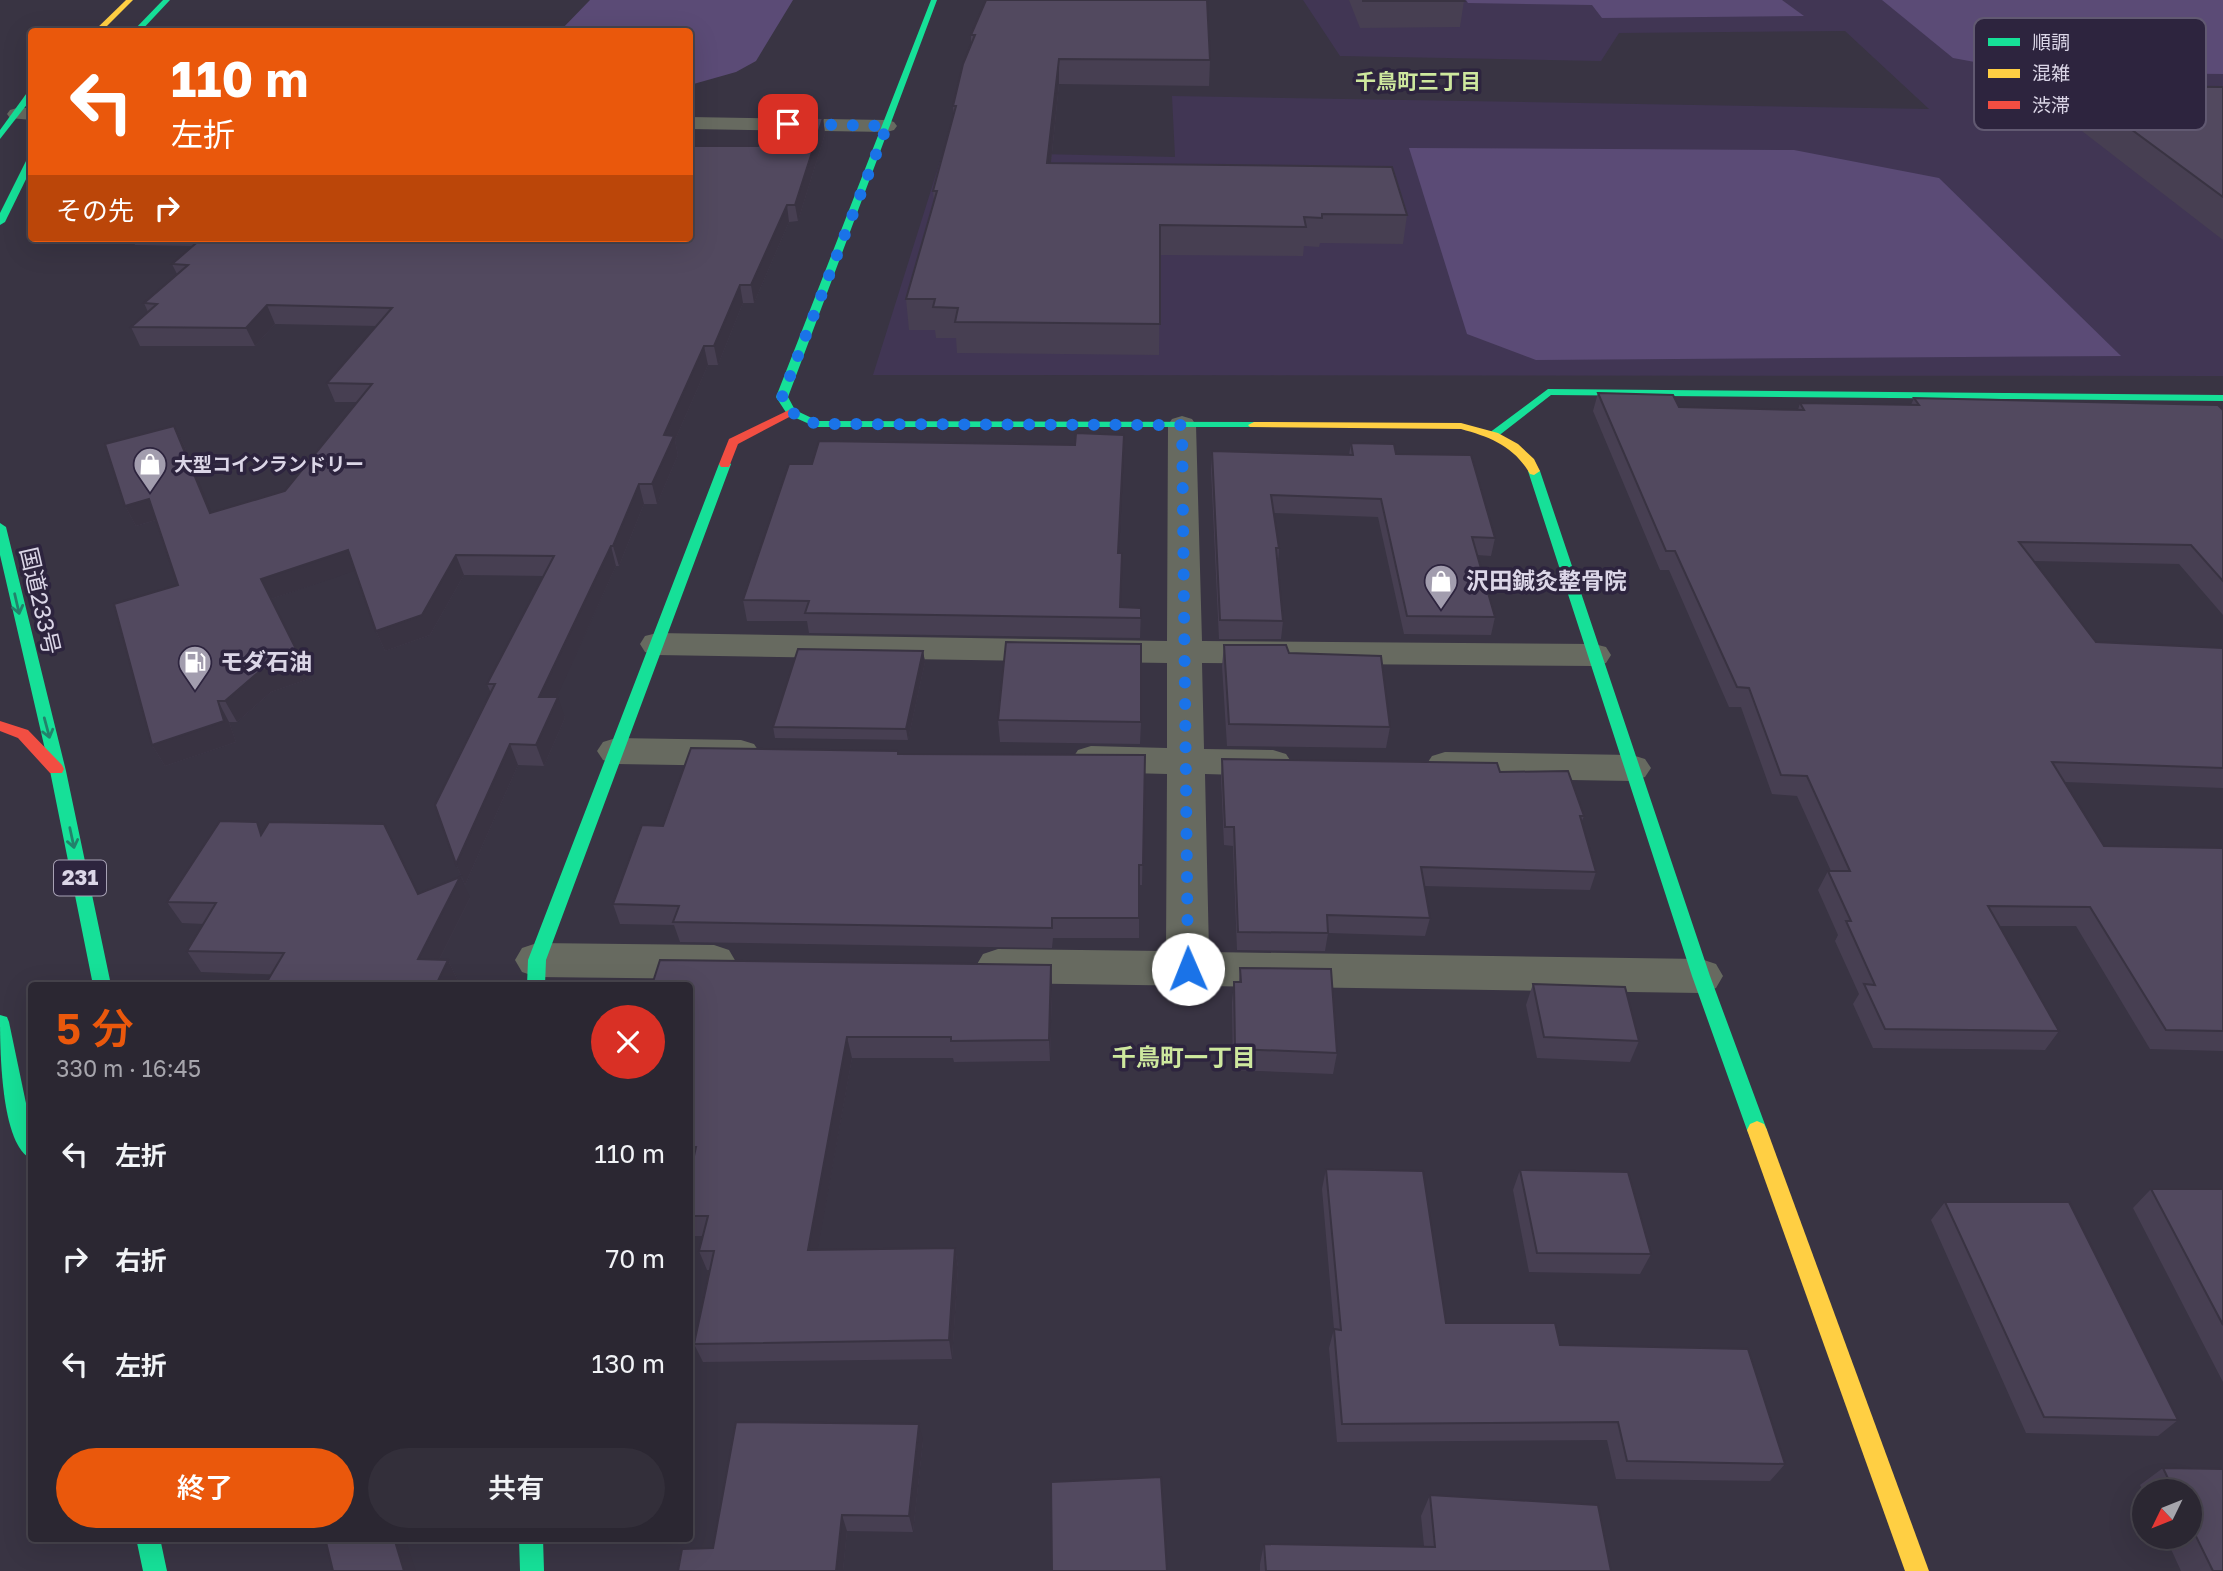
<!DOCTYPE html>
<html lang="ja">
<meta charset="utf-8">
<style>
:root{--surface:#2b2732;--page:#332f3a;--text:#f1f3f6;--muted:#a6a5ac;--line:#47444d;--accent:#ea580c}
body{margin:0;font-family:"Golos Text","Noto Sans JP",sans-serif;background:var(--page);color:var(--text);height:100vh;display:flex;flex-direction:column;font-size:26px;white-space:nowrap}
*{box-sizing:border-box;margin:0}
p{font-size:23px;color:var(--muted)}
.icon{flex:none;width:38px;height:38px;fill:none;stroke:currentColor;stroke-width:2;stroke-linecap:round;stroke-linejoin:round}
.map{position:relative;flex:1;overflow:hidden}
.details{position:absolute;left:28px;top:982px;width:665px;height:560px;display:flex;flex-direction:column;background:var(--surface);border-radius:7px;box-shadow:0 7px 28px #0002,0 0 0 2px var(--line)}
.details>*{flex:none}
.guide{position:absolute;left:28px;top:28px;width:665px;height:214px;border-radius:7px;box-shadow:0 7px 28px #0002,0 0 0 2px var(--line);background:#ea580c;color:#fff;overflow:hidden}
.needle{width:46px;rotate:227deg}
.tools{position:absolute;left:2132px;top:1479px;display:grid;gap:14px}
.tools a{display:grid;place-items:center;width:70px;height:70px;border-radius:50%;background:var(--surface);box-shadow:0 7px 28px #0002,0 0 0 2px var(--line);font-size:35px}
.pin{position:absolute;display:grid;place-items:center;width:60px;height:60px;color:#fff;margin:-30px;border-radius:14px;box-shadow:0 4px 10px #0006}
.me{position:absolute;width:77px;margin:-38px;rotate:359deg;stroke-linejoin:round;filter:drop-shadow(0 0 5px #0008)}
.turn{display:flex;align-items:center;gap:24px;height:147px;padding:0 28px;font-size:32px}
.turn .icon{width:91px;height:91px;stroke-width:2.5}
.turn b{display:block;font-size:49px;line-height:60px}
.then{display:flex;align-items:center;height:66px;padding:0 28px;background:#0003;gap:14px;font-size:26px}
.round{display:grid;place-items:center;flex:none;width:74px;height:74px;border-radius:37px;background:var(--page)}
.head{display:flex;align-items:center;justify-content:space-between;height:119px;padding:0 28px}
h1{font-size:42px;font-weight:600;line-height:52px;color:var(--accent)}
.primary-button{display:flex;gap:14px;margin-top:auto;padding:14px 28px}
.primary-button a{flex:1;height:80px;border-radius:42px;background:var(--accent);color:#fff;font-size:28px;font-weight:600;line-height:80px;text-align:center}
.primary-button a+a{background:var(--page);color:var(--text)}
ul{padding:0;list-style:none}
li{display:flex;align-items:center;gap:21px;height:105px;padding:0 28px}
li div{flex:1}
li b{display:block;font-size:26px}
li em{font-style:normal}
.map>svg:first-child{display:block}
</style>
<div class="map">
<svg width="2223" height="1571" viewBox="0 0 2223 1571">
<rect width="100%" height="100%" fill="#393443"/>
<polygon fill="#413654" points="1303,0 2223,0 2223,376 873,375 943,152 1175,157 1172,96 1929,109 1845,31 1619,33 1601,61 1340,56"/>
<g fill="#5b4b76">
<polygon points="590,0 793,0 756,61 736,72 690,85 690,32 560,31"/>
<polygon points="1466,0 1782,0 1804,16 1602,18 1592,5 1468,3"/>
<polygon points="1882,0 2223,0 2223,74 2029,72 1953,58"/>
<polygon points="1409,148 1794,150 1939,178 2121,356 1536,360 1467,334"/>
</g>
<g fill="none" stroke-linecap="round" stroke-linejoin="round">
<g fill="#676a60" fill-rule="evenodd">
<polygon points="17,108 32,108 32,120 10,118 7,114 10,110"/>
<polygon points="690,117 887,120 894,122 897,126 894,130 887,132 690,129"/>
<polygon points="1182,416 1192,419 1196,425 1202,641 1594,644 1606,647 1611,655 1606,663 1594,666 1202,663 1204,749 1273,750 1286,754 1292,763 1286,772 1273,776 1205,774 1209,952 1701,959 1716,964 1723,976 1716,988 1701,993 998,983 983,978 976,966 983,954 998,949 1166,951 1167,774 1091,772 1078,768 1072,759 1078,750 1091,746 1167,748 1167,663 657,655 645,652 640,644 645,636 657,633 1167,641 1168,425 1172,419"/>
<polygon points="616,738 741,740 754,744 760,753 754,762 741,766 616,764 603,760 597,751 603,742"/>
<polygon points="1445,752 1632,755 1645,759 1651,768 1645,777 1632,781 1445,778 1432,774 1426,765 1432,756"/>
<polygon points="537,943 714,945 729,950 736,962 729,974 714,979 537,977 522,972 515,960 522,948"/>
</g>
<g fill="#16e098" fill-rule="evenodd">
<polygon points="163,0 170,0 140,32 132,32"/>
<polygon points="931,0 937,0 788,397 795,410 818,421 1254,422 1260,425 1258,427 816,427 787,414 776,397"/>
<polygon points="29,90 32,90 32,98 0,139 0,130"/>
<polygon points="32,155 32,167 5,222 0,225 0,213 28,157"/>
<polygon points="1548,389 2223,395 2223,401 1551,395 1497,437 1489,437 1489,433"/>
<polygon points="725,460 731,464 546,960 545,985 527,985 528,960 719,464"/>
<polygon points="1534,467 1540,471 1710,976 1767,1130 1764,1136 1757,1139 1750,1136 1747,1130 1692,976 1528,471"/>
<polygon points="0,523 6,527 66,771 111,985 93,985 50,771 0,555"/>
<path d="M 0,1015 L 7,1017 L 9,1022 L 32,1132 L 32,1159 C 0,1147 0,1045 0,1015 Z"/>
<polygon points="136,1538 160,1538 167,1571 143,1571"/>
<polygon points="519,1538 543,1538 544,1571 520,1571"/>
</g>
<g fill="#ffcf43" fill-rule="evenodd">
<polygon points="126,0 133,0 101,32 93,32"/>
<path d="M 1254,422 L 1461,423 L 1498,433 L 1518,444 L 1534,459 L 1540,471 L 1534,475 L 1530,474 C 1514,446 1490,437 1461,429 L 1250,427 L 1248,425 Z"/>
<polygon points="1757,1121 1764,1124 1767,1130 1929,1571 1905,1571 1747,1130 1750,1124"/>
</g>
<g fill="#f24e42" fill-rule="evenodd">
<polygon points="791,409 797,412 795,414 738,444 729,467 721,467 719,464 729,439"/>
<polygon points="0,721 28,730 62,765 64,769 62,773 50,773 18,738 0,731"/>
</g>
</g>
<g fill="#473f52">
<polygon points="1349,0 1463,0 1464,1 1460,27 1360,28"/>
<polygon points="971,35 1210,60 1209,86 1059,84 1051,163 1407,215 1403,244 1320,243 1319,247 1304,246 1303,256 1160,255 1159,355 957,353 956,338 936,338 935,330 909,330 906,299 934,202 933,191 954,116 953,106 971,44"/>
<polygon points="2086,86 2223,87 2223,240 2069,121 2082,93 2084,93"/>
<polygon points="823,118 825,134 798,221 789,222 754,303 743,303 718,365 708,365 675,440 678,455 657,504 644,504 619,566 616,566 556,697 565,718 544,766 518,765 465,885 456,864 491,693 487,684 543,576 464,575 430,635 385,651 376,631 355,570 271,599 311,678 271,692 237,722 229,722 236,742 165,766 152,745 178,585 156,520 136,526 125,506 174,426 184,445 211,513 285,491 357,402 335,402 327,383 377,326 275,324 255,346 140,346 131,327 148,312 144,303 177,274 172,264 194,246 135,245 132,238 690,238 758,146 776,129"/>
<polygon points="1598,393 1679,407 1798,410 1800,403 1911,405 1914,398 2223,410 2223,615 2179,564 2034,561 2096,642 2223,649 2223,788 2065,782 2104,846 2223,848 2223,1051 2150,1049 2076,926 1999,926 2059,1031 2045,1050 1873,1048 1853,1004 1859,994 1835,941 1838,935 1818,890 1828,871 1831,871 1797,796 1772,794 1741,707 1729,707 1669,570 1660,570 1593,411"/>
<polygon points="1124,435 1119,553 1120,607 1141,608 1140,638 809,633 807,621 747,621 743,600 812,464 1075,445"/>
<polygon points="1351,443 1396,454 1495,538 1491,556 1477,555 1495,617 1491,635 1404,634 1378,517 1274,513 1279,548 1278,564 1283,621 1281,639 1219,639 1211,469 1212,451 1349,455"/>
<polygon points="1224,645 1289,653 1390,727 1386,748 1227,746 1222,666"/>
<polygon points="923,651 925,662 908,740 775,738 773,727"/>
<polygon points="998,720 1141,722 1140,744 1000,742"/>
<polygon points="899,754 1145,755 1142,885 1139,885 1139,938 1053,938 1052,948 680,942 674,925 620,924 613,904 663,826"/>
<polygon points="1222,759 1500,772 1584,816 1582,821 1596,872 1590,890 1424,886 1430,918 1425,936 1328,933 1325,951 1237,950 1233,846 1224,845 1221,777"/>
<polygon points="263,832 418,894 470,898 439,960 448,960 458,981 201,972 187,951 204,924 182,923 167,902"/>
<polygon points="1051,965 1052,987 1050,1061 954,1062 953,1058 852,1058 817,1250 955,1248 958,1267 952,1359 703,1362 694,1344 710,1270 707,1270 699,1251 703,1236 690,1236 690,1174 691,1167 690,1167 690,985"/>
<polygon points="1240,968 1337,1053 1333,1074 1233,1070 1232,1003 1234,982 1239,982"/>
<polygon points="1533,984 1639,1041 1630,1062 1537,1058 1526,1005"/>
<polygon points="1326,1169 1446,1323 1560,1345 1785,1464 1770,1481 1616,1479 1607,1440 1337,1442 1329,1348 1334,1329 1322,1189"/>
<polygon points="1520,1170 1651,1254 1640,1274 1529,1272 1513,1190"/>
<polygon points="2151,1189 2223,1189 2223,1382 2133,1208"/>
<polygon points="1945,1202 2178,1420 2158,1436 2026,1433 1931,1220"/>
<polygon points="923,1441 913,1532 847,1531 843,1571 678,1571 713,1548"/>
<polygon points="2163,1468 2223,1469 2223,1571 2181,1571 2165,1536 2189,1536 2189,1491 2144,1491 2144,1493 2140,1485"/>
<polygon points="1430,1495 1611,1571 1260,1571 1260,1564 1264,1544 1424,1546 1421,1516"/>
</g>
<g fill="#393342">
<polygon points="1059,59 1059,84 1048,191 1047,163"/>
<polygon points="823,118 825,134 798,221 795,205"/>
<polygon points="787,205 789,222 754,303 751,285"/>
<polygon points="740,285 743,303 718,365 714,346"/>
<polygon points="267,305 275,324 255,346 246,328"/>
<polygon points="704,346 708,365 675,440 678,455 657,504 652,484 664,435"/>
<polygon points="174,426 184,445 220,533 210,513"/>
<polygon points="1124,435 1124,454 1118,573 1118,553"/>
<polygon points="639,484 644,504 619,566 613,546"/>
<polygon points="149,499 159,519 136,526 125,506"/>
<polygon points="611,546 616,566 547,718 539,697"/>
<polygon points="348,550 357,570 271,599 311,678 271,692 237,722 225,701 261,579"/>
<polygon points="456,555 464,575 430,635 385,651 376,631"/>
<polygon points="923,651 925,662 908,740 906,729"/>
<polygon points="558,697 565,718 544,766 536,745"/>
<polygon points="218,701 229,722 236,742 165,766 152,745"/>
<polygon points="510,744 518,765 465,885 456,864"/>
<polygon points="460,877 470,898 429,980 418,959"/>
<polygon points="448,960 458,981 456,985 436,985"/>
<polygon points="1051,965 1052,987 1050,1061 1049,1040"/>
<polygon points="847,1037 852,1058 814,1269 808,1250"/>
<polygon points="955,1248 958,1267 952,1359 949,1340"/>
<polygon points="919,1424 923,1441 913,1532 909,1516"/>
<polygon points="842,1515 847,1531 843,1571 836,1571"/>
<polygon points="394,1538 405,1538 416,1571 404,1571"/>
</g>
<g fill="#52495f" stroke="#393342" stroke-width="2">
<polygon points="986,0 1207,0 1210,60 1059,59 1047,163 1392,167 1407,215 1322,214 1322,218 1304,217 1306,227 1160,225 1160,324 955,322 958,308 933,307 935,299 906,299 937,191 933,191 956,106 953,106 963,64 975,35 971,35"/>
<polygon points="1363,0 1463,0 1464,1 1363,1"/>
<polygon points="2086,86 2223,87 2223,197 2082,93 2096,93"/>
<polygon points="782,117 823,118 795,205 787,205 751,285 740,285 714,346 704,346 664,435 674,436 652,484 639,484 613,546 611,546 539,697 558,697 536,745 510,744 456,864 435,805 495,684 487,684 554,556 456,555 422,615 376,631 348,550 261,579 300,657 260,671 225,701 218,701 224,721 152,745 114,604 178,585 149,499 125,506 105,444 174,426 210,513 285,491 372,384 327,383 392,308 267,305 246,328 131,327 157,304 144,303 188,265 172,264 202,238 690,238 690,146 758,146 767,129 776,129"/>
<polygon points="1598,393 1673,395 1679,407 1804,410 1800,403 1919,405 1914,398 2218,405 2223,410 2223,581 2191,545 2019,542 2096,642 2223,648 2223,768 2052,762 2104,846 2223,848 2223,1031 2166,1030 2090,907 1988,906 2059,1031 1885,1029 1864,984 1875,985 1846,921 1851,921 1828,871 1850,871 1807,776 1781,775 1749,688 1737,687 1675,551 1666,551"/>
<polygon points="1076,433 1124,435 1118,553 1122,553 1120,607 1141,608 1141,618 805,613 809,601 743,600 789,464 812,464 819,441 1075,445"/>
<polygon points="1351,443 1394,444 1396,454 1471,455 1495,538 1472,537 1495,617 1407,616 1381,499 1271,495 1279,548 1276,548 1283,621 1220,620 1212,451 1353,455"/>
<polygon points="1006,642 1141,644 1141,722 998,720"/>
<polygon points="1224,645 1286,645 1289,653 1381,656 1390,727 1229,724"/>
<polygon points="798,649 923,651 906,729 773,727"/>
<polygon points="691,748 898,751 898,754 1145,755 1143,865 1139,865 1139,918 1052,918 1052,928 673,922 679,906 613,904 642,825 663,826"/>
<polygon points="1222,759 1497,763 1500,772 1568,771 1584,816 1580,816 1596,872 1421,867 1430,918 1327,915 1328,933 1238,932 1234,827 1225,827"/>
<polygon points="220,821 257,822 261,835 269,822 384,824 418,894 460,877 418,959 448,960 436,985 265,985 284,953 187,951 216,903 167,902"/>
<polygon points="660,960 1051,965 1049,1040 951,1041 951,1037 847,1037 808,1250 955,1248 949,1340 694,1344 714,1251 699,1251 708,1216 690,1216 690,1174 696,1147 690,1147 690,985 652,985"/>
<polygon points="1240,968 1331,969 1337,1053 1235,1049 1234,982 1241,982"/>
<polygon points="1533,984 1625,987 1639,1041 1544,1037"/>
<polygon points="1326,1169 1423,1171 1446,1323 1555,1323 1560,1345 1748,1349 1785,1464 1627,1461 1618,1422 1342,1424 1334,1329 1341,1330"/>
<polygon points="1520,1170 1628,1172 1651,1254 1537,1253"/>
<polygon points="2151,1189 2223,1189 2223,1325"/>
<polygon points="1945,1202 2069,1202 2178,1420 2044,1417"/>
<polygon points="736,1422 919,1424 909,1516 842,1515 836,1571 678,1571 682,1549 713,1548"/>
<polygon points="2163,1468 2223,1469 2223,1571 2213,1571 2189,1522 2189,1491 2174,1491"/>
<polygon points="1161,1477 1167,1571 1052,1571 1051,1482"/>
<polygon points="1430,1495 1598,1505 1611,1571 1266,1571 1264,1544 1435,1547"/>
<polygon points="325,1538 394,1538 404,1571 333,1571"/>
</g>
<defs><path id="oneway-shaft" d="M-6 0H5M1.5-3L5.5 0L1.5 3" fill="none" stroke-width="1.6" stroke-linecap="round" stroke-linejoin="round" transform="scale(1.75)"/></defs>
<g stroke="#22826b">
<use href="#oneway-shaft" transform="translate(17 604) rotate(77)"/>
<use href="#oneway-shaft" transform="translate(47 728) rotate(75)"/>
<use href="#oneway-shaft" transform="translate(72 838) rotate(78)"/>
</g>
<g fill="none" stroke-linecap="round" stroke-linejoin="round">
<polyline stroke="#1a73e8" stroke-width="12" stroke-dasharray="0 21.6" points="788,124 887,126 782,397 791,412 816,424 1182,425 1188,969"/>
</g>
<defs>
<symbol id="shop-pin" viewBox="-11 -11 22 30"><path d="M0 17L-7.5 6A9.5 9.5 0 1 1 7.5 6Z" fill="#a29dae" stroke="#2d243e"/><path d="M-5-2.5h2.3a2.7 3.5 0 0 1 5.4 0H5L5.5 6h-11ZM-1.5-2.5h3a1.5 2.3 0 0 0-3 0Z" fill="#fff"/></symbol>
<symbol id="fuel-pin" viewBox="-11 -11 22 30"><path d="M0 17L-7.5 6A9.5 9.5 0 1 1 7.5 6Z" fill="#a29dae" stroke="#2d243e"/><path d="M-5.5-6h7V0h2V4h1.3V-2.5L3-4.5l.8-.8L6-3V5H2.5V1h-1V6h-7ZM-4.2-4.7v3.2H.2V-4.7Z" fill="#fff"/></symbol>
</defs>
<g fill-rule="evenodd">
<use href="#shop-pin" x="131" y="445" width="38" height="52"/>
<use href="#shop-pin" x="1422" y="562" width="38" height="52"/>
<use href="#fuel-pin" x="176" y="643" width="38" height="52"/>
</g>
<g text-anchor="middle" stroke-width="7" stroke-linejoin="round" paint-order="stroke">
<g font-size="19" font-weight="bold" fill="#dbd6e7" stroke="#2d243e" text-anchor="start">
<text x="174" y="471">大型コインランドリー</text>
</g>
<g font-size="21" font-weight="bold" fill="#cee89e" stroke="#2d243e">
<text x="1418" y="89">千鳥町三丁目</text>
</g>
<rect fill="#2d243e" stroke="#a7a1b4" stroke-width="2" x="54" y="860.5" width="52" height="35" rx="5"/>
<g font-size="21" font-weight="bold" fill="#dbd6e7">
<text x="80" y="885">231</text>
</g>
<g font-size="23" font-weight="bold" fill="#dbd6e7" stroke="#2d243e" text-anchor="start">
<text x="1466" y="589">沢田鍼灸整骨院</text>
<text x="220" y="670">モダ石油</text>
</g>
<g font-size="23" fill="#dbd6e7" stroke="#2d243e">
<text transform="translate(40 601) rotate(77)" y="8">国道233号</text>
</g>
<g font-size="24" font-weight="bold" fill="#cee89e" stroke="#2d243e">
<text x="1184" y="1066">千鳥町一丁目</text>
</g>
</g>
<rect x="1974" y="18" width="232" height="112" rx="10" fill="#2d243e" stroke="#615971" stroke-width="2"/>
<rect x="1988" y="38" width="32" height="8" fill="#16e098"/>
<rect x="1988" y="69" width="32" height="9" fill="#ffcf43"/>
<rect x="1988" y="101" width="32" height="8" fill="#f24e42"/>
<g font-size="19" fill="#dbd6e7">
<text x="2032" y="49">順調</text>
<text x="2032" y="80">混雑</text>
<text x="2032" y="112">渋滞</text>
</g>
</svg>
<div class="tools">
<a><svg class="needle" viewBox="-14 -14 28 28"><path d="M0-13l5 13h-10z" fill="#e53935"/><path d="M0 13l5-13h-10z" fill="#a6a5ac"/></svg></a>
</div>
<div class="pin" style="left:788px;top:124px;background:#d93025"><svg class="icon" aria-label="arrive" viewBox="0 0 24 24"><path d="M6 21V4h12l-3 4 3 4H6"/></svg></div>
<svg class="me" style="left:1188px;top:969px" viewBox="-20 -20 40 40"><circle r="19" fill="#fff"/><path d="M0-13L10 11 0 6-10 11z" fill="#1a73e8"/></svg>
<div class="guide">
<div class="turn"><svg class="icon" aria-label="left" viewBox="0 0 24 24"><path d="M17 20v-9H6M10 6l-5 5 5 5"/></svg><div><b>110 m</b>左折</div></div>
<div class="then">その先<svg class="icon" aria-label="right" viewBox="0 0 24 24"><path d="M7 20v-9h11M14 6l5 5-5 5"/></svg></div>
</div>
<section class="details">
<div class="head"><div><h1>5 分</h1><p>330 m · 16:45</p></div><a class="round" style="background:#d93025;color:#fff"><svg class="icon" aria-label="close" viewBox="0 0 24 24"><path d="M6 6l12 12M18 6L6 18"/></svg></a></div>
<ul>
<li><svg class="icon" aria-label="left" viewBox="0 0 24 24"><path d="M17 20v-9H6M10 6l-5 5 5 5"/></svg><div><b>左折</b></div><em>110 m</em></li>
<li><svg class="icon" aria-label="right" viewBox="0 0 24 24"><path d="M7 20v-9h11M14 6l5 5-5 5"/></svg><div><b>右折</b></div><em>70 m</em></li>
<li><svg class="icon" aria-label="left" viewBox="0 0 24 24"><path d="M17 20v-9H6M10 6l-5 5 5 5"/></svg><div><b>左折</b></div><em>130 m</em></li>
</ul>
<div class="primary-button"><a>終了</a><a>共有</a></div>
</section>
</div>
